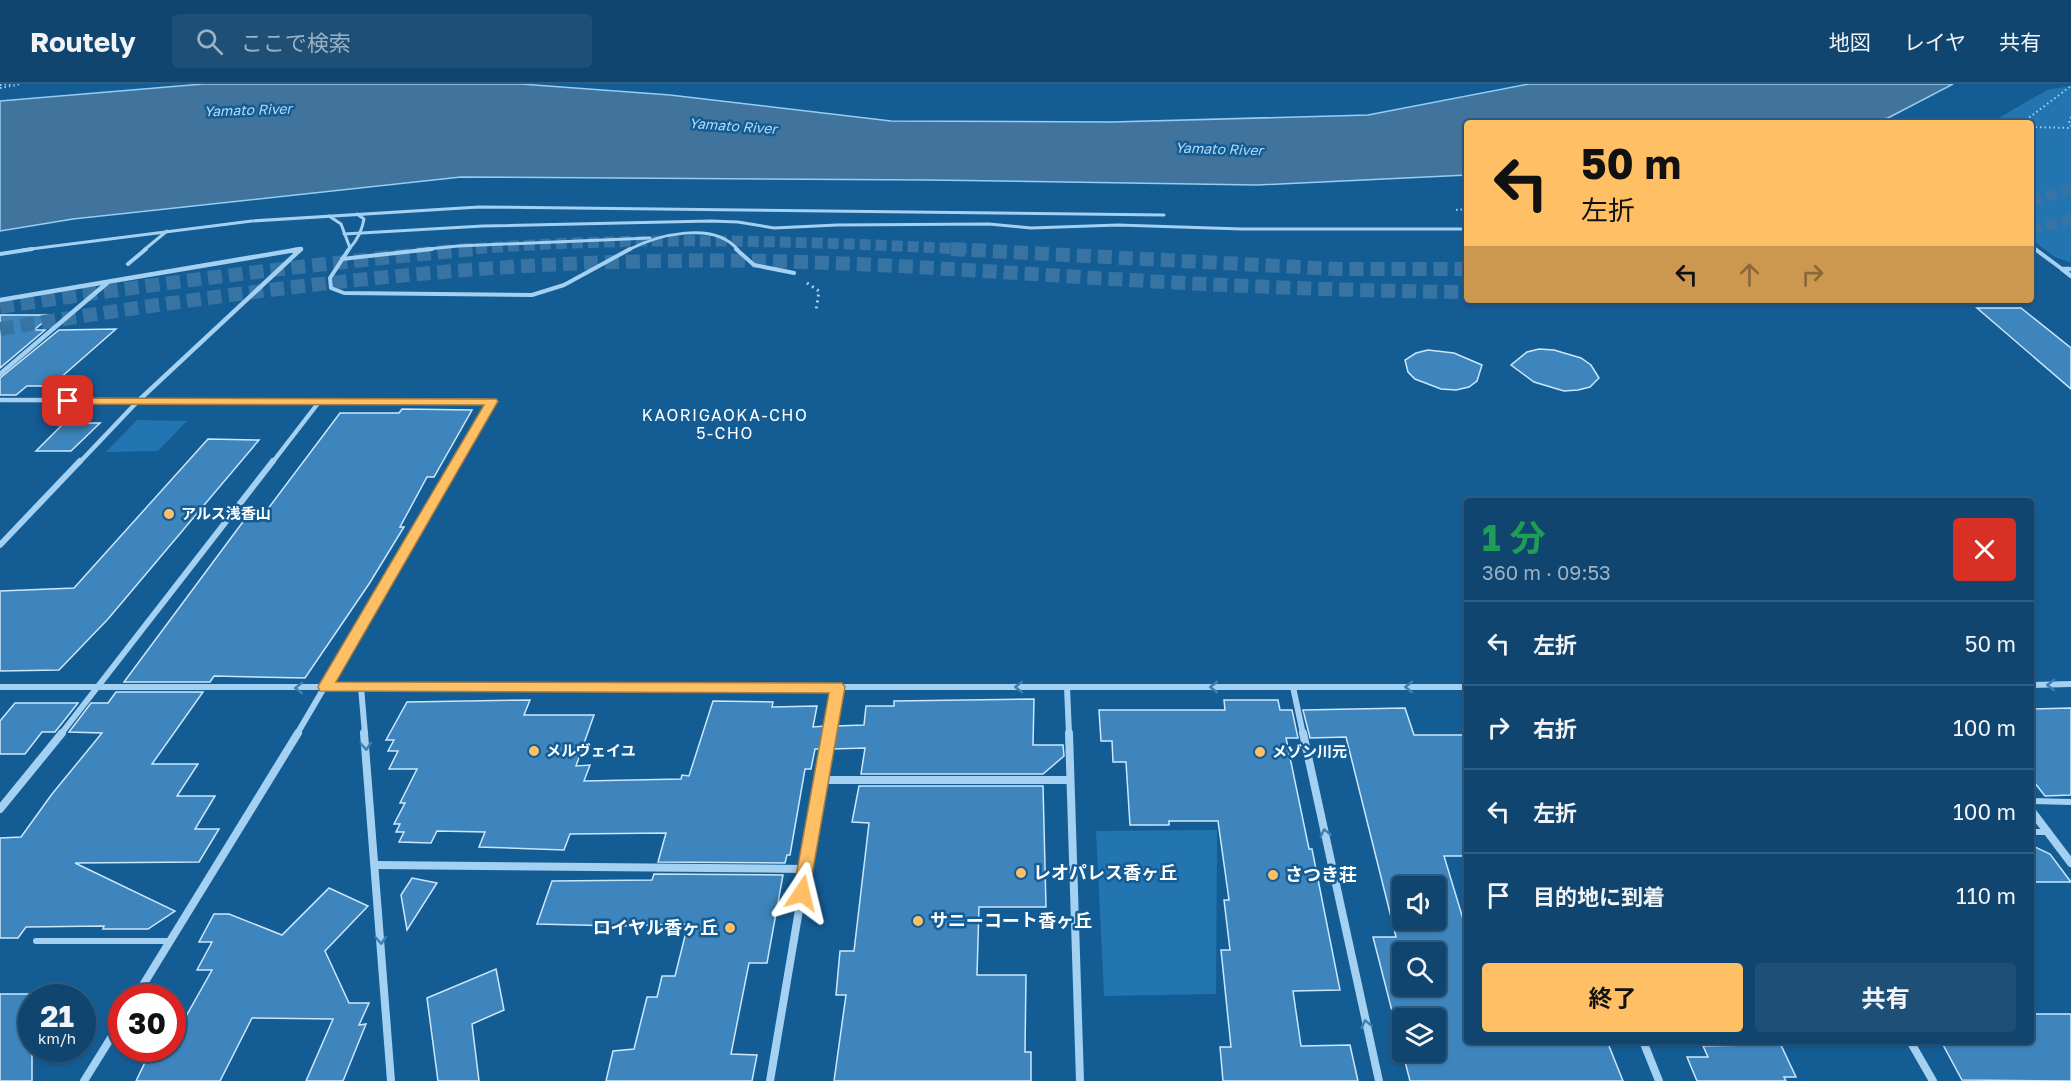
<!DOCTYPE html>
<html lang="ja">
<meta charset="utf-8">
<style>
:root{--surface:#0f456f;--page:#1d4f77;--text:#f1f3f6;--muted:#9bb1c3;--line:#2f5d82;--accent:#ffbf64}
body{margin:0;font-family:"Golos Text","Noto Sans JP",sans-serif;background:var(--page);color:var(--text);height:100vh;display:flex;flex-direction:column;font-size:22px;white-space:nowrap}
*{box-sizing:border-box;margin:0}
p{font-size:20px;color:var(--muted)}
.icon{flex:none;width:33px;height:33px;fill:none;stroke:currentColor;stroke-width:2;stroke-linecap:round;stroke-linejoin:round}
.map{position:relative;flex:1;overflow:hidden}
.details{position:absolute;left:1464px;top:414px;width:570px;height:546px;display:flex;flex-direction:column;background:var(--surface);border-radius:6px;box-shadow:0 2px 4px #0004,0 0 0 2px var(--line)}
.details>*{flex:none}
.top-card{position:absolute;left:1464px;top:36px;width:570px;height:183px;border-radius:6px;box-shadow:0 2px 4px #0004,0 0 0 2px var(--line);background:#ffbf64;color:#111;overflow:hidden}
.fabs{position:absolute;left:1392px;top:792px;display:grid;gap:12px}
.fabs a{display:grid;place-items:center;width:54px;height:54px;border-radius:6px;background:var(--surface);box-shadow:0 2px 4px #0004,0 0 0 2px var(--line);font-size:30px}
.speed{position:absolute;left:18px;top:900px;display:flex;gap:12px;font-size:30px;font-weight:700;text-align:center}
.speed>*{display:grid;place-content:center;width:78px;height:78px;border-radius:50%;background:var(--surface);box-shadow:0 2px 4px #0004,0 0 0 2px var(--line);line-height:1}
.speed small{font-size:15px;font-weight:400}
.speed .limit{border:9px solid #d22;background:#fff;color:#111}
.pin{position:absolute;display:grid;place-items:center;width:51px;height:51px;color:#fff;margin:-26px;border-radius:12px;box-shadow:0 3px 9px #0006}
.me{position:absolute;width:66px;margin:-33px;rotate:10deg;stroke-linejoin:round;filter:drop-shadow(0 0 4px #0008)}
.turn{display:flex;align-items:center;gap:21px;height:126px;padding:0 18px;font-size:27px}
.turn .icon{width:78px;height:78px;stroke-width:2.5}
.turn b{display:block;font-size:42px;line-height:51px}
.lanes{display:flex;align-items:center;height:57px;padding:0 18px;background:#0003;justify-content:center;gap:30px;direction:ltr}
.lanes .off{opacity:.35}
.round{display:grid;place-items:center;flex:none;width:63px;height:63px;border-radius:6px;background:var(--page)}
.overview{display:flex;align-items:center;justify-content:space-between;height:102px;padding:0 18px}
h1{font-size:36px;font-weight:700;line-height:45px;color:#1e9e55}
.cta{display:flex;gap:12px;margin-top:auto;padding:12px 18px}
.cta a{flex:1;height:69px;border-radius:6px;background:var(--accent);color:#111;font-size:24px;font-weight:700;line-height:69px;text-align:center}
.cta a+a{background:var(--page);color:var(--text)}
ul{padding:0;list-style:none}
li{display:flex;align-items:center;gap:18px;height:84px;padding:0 18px;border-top:2px solid var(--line)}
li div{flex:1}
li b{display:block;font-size:22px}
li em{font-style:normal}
header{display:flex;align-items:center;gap:36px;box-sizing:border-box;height:84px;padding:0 30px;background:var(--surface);border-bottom:2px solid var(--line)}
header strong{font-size:28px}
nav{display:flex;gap:33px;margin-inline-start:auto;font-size:21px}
.search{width:420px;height:54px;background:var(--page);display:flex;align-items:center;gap:15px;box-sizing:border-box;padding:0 21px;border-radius:6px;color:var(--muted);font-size:22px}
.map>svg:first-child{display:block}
</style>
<header>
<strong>Routely</strong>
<div class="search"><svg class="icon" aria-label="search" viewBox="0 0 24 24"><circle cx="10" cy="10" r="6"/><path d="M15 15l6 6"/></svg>ここで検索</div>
<nav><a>地図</a><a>レイヤ</a><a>共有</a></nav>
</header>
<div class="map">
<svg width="2071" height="997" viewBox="0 0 2071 997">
<rect width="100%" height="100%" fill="#145c94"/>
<g fill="#2375b1">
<polygon points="2071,2 2071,178 2069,178 2055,173 2031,155 2031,39 1990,39 2047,6"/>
<polygon points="137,336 187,337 158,367 106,368"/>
<polygon points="1217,746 1216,910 1104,912 1096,747"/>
</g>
<polygon fill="#41749c" stroke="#96cdf4" stroke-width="1.5" points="203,0 521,0 670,11 891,37 1112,38 1368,31 1529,0 1953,0 1888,34 1863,39 1467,39 1467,91 1257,101 929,96 461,93 73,135 0,147 0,17"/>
<g fill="#3d85bc" stroke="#cbe7fc" stroke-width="1.5" fill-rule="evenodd">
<polygon points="1977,224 2021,224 2071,264 2071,305"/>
<polygon points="0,231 52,231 34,246 45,246 0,284"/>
<polygon points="116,245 51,302 27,302 16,311 0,311 0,294 59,246"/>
<polygon points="1539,265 1554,266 1581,274 1591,281 1599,294 1590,303 1578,306 1564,307 1534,298 1511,281 1527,268"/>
<polygon points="1428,266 1454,269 1482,281 1477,297 1469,303 1456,306 1441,305 1415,295 1408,288 1405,276 1416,269"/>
<polygon points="402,325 472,326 434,393 427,393 400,443 404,443 369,500 305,594 214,592 210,598 124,598 245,435 261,434 340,329 399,329"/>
<polygon points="64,339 100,339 71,367 36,367"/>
<polygon points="208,355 259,356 108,535 59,586 0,587 0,507 74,504"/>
<polygon points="116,608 203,608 152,680 198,680 177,712 215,712 195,745 219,745 199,778 75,779 175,827 148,845 103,845 104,842 26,843 18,854 0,854 0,754 21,753 52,710 102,649 69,648 91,619 108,619"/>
<polygon points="1034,615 1033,661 1063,661 1064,672 1043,690 861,690 865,664 832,665 836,642 864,641 866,622 894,622 894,617"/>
<polygon points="530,616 524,631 594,631 576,682 590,681 584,697 681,695 682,691 689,692 713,617 773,618 772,623 817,622 813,643 825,642 825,645 820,665 815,665 811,685 805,685 790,771 787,771 785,779 658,778 666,749 570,750 564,766 479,763 485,748 437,747 431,759 399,758 404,748 396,748 400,740 394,740 405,719 400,719 417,685 389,685 398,667 388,667 394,656 386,656 407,618"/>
<polygon points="1224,616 1278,616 1280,626 1292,626 1298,654 1286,654 1309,765 1312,765 1340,906 1293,907 1301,962 1350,961 1358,997 1223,997 1220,963 1231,963 1221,866 1230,866 1224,816 1229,816 1218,737 1169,737 1169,741 1130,741 1126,678 1113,678 1112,657 1101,657 1099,626 1225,626"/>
<polygon points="15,619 78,619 55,648 42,648 25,670 0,670 0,637"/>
<path d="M 1405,624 L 1414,651 L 1467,651 L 1467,772 L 1444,772 L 1467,848 L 1467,957 L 1607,957 L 1623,997 L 1410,997 L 1373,853 L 1396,853 L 1346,653 L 1310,654 L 1303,626 ZM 1402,802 L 1436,802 L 1436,836 L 1402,836 ZM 1402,868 L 1436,868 L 1436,902 L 1402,902 ZM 1402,934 L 1436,934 L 1436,968 L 1402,968 Z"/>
<polygon points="2071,624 2071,711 2045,712 2031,694 2031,625"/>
<polygon points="859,702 1043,702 1046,823 979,823 977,891 1026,891 1025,968 1031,968 1031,997 834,997 846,911 836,911 840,867 854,867 869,739 852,738"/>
<polygon points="2031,761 2050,770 2071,798 2031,798"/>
<polygon points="654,790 783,791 767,879 749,879 731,970 757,971 752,997 606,997 613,967 634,965 647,913 657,913 662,892 675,892 688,840 619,842 537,840 552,797 652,796"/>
<polygon points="412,794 437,799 407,846 401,811"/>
<polygon points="329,804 368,822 325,867 349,919 369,919 359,941 366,940 343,997 306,997 333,935 252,934 220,997 136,997 152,964 172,964 172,943 180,943 212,886 197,886 212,858 199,858 214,830 229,830 282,851"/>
<polygon points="496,885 504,926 472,940 479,997 438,997 427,914"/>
<rect x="0" y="910" width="32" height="87"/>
<polygon points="2031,930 2071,930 2071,997 1962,996 1941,957 2031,957"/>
<polygon points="1746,957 1779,957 1796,993 1784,993 1786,997 1697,997 1687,973 1708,973 1703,962 1748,961"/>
</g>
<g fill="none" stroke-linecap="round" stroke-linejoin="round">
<g stroke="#3774a4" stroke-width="11" stroke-dasharray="11 5" stroke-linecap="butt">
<polyline points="2031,118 2071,104"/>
<polyline points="2031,146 2071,135"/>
<path d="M 460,166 C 633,151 806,157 980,166"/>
</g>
<g stroke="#3774a4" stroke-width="14" stroke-dasharray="14 7" stroke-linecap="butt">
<polyline points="951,165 1338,185 1467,185"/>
<path d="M 0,223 C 159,199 317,179 477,165"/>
<path d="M 0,245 C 219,210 439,180 662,177 C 812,174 962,186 1112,195 C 1231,202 1349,207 1467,208"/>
</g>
<g stroke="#a4d0f2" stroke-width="2" stroke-dasharray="1.5 3" stroke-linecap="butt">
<polyline points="0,1 11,0"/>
<polyline points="0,4 21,0"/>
<polyline points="2071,33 2069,39 2071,42"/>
<polyline points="2022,39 2071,2"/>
<polyline points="2031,43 2071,44"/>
<polyline points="1456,126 1467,125"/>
</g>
<polyline stroke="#a4d0f2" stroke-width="3" stroke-dasharray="2 4" stroke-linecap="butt" points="807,199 819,207 816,227"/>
<g stroke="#a4d0f2" stroke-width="3">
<polyline points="329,132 341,140 350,164 348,166"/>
<polyline points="2031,162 2037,166"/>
<path d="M 350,164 C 358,155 362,147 364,135 L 357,130"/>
<polyline points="23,166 252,137 479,123 1164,131"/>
<polyline points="144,166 167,147"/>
<polyline points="418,166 458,162 650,154"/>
<path d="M 628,166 C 657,151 714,136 738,166"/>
</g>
<g stroke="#a4d0f2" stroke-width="4">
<polyline points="349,165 330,194 331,204 344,209 532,211 564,201 630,165"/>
<polyline points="736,165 754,181 794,189"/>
<polyline points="2035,165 2062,185"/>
<polyline points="0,170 32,165"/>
<polyline points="342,175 432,165"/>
<polyline points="128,180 146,165"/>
</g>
<g stroke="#a4d0f2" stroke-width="6">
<polyline points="2031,717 2071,718"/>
<polyline points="2031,748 2046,748"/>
<polyline points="36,857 170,857"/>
</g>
<polyline stroke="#a4d0f2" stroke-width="3" points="344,150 483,142 711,137 738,138 774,144 837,141 989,140 1031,144 1118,141 1242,145 1467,145"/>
<polyline stroke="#a4d0f2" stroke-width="4" points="293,166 301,165 299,166"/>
<g stroke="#a4d0f2" stroke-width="4.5">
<polyline points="2071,185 2062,185 2071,192"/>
<polyline points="0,216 301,165 137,318 79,379"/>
<polyline points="0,290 107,199"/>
<polyline points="0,316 492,317 456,379"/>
<polyline points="272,379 319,318"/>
</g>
<g stroke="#a4d0f2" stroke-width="6">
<polyline points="0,461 80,377"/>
<polyline points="2031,601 2071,600"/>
<polyline points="0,603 1467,603"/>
<polyline points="361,603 365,650"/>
<polyline points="1067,603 1069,650"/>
<polyline points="1293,603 1303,650"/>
<polyline points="61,650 273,377"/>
<polyline points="297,650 457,377"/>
<polyline points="829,650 837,603"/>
</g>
<g stroke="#a4d0f2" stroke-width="8">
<polyline points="364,649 391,997"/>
<polyline points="1069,649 1080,997"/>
<polyline points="1303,649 1379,997"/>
<polyline points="821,696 1070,696"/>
<polyline points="0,725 62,649"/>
<polyline points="2031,726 2071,779"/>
<polyline points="375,781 806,785"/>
<polyline points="135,914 298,649"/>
<polyline points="1643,957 1659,997"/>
<polyline points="1910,957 1933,997"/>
<polyline points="84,997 122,936"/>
<polyline points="770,997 829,649"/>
</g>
</g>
<defs><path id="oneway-chevron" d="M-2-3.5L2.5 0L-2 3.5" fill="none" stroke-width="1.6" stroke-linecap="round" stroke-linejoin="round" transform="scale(1.5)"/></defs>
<g stroke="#3f7fb0">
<use href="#oneway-chevron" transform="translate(2051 601) rotate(180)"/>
<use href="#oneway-chevron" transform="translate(1019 603) rotate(-180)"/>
<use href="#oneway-chevron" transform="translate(1214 603) rotate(180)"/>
<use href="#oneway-chevron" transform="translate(1409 603) rotate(-180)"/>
<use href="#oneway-chevron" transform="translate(299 604) rotate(180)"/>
<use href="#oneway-chevron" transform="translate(366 662) rotate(86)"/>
<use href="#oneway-chevron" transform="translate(1325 749) rotate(-102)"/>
<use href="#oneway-chevron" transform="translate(381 856) rotate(86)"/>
<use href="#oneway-chevron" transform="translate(1366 940) rotate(-102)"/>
</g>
<polygon fill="#ffbf64" stroke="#a67c41" stroke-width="1.5" points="68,314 496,315 498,317 336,598 842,599 845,603 808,814 802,817 796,814 793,809 829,609 320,607 318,603 320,599 484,321 64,320 64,315"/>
<g fill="#ffbf64" stroke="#145c94" stroke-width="2">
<circle cx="169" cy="430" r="6"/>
<circle cx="534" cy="667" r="6"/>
<circle cx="1260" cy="668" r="6"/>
<circle cx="1021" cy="789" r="6"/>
<circle cx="1273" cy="791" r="6"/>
<circle cx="918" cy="837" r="6"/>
<circle cx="730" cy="844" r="6"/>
</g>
<g text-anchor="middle" stroke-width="5" stroke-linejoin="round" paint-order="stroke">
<g font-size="14" font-style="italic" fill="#b0daf8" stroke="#145c94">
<text transform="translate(248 26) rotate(-2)" y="5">Yamato River</text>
<text transform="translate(733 42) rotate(4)" y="5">Yamato River</text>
<text transform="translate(1219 65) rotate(2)" y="5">Yamato River</text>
</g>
<g font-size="15" font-weight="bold" fill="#fff" stroke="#145c94" text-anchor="start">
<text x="181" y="435">アルス浅香山</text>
<text x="546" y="672">メルヴェイユ</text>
<text x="1272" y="673">メゾン川元</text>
</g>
<g font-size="16" letter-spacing="1.5" fill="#fff" stroke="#145c94">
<text x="725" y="337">KAORIGAOKA-CHO<tspan x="725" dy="18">5-CHO</tspan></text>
</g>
<g font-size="18" font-weight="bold" fill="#fff" stroke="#145c94" text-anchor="start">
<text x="1033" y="795">レオパレス香ヶ丘</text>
<text x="1285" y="797">さつき荘</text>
<text x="930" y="843">サニーコート香ヶ丘</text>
<text x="718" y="850" text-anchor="end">ロイヤル香ヶ丘</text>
</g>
</g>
</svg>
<div class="fabs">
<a><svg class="icon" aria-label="sound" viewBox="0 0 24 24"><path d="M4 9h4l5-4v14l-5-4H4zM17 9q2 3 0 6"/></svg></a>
<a><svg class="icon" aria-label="search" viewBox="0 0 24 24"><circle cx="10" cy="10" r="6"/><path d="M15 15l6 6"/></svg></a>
<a><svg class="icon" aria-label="layers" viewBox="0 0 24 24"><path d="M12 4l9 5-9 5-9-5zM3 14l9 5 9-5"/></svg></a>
</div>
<div class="speed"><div>21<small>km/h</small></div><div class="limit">30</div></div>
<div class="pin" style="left:68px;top:317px;background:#d93025"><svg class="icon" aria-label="arrive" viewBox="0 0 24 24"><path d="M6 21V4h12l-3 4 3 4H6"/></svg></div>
<svg class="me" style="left:802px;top:809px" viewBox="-20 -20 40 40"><path d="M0-17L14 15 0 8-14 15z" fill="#ffbf64" stroke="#fff" stroke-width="4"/></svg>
<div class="top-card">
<div class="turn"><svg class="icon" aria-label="left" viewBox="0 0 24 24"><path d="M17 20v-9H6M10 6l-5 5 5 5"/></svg><div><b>50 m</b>左折</div></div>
<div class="lanes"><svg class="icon" aria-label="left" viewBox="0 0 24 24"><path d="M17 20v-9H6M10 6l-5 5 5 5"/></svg><svg class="icon off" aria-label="ahead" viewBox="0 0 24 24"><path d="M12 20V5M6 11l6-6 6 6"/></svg><svg class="icon off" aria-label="right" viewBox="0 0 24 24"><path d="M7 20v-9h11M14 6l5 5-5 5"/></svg></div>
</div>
<section class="details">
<div class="overview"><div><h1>1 分</h1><p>360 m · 09:53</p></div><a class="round" style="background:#d93025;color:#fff"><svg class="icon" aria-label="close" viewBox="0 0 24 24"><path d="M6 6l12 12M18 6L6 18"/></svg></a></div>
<ul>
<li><svg class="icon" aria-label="left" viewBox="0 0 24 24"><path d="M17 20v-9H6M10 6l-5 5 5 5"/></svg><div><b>左折</b></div><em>50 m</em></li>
<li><svg class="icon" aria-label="right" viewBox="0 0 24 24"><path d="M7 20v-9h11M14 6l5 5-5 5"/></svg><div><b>右折</b></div><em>100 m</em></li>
<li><svg class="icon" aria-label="left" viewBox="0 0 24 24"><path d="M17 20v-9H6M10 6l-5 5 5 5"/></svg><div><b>左折</b></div><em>100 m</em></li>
<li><svg class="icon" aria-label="arrive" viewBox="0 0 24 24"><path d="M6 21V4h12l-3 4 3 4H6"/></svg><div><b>目的地に到着</b></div><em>110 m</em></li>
</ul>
<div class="cta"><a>終了</a><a>共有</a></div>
</section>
</div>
